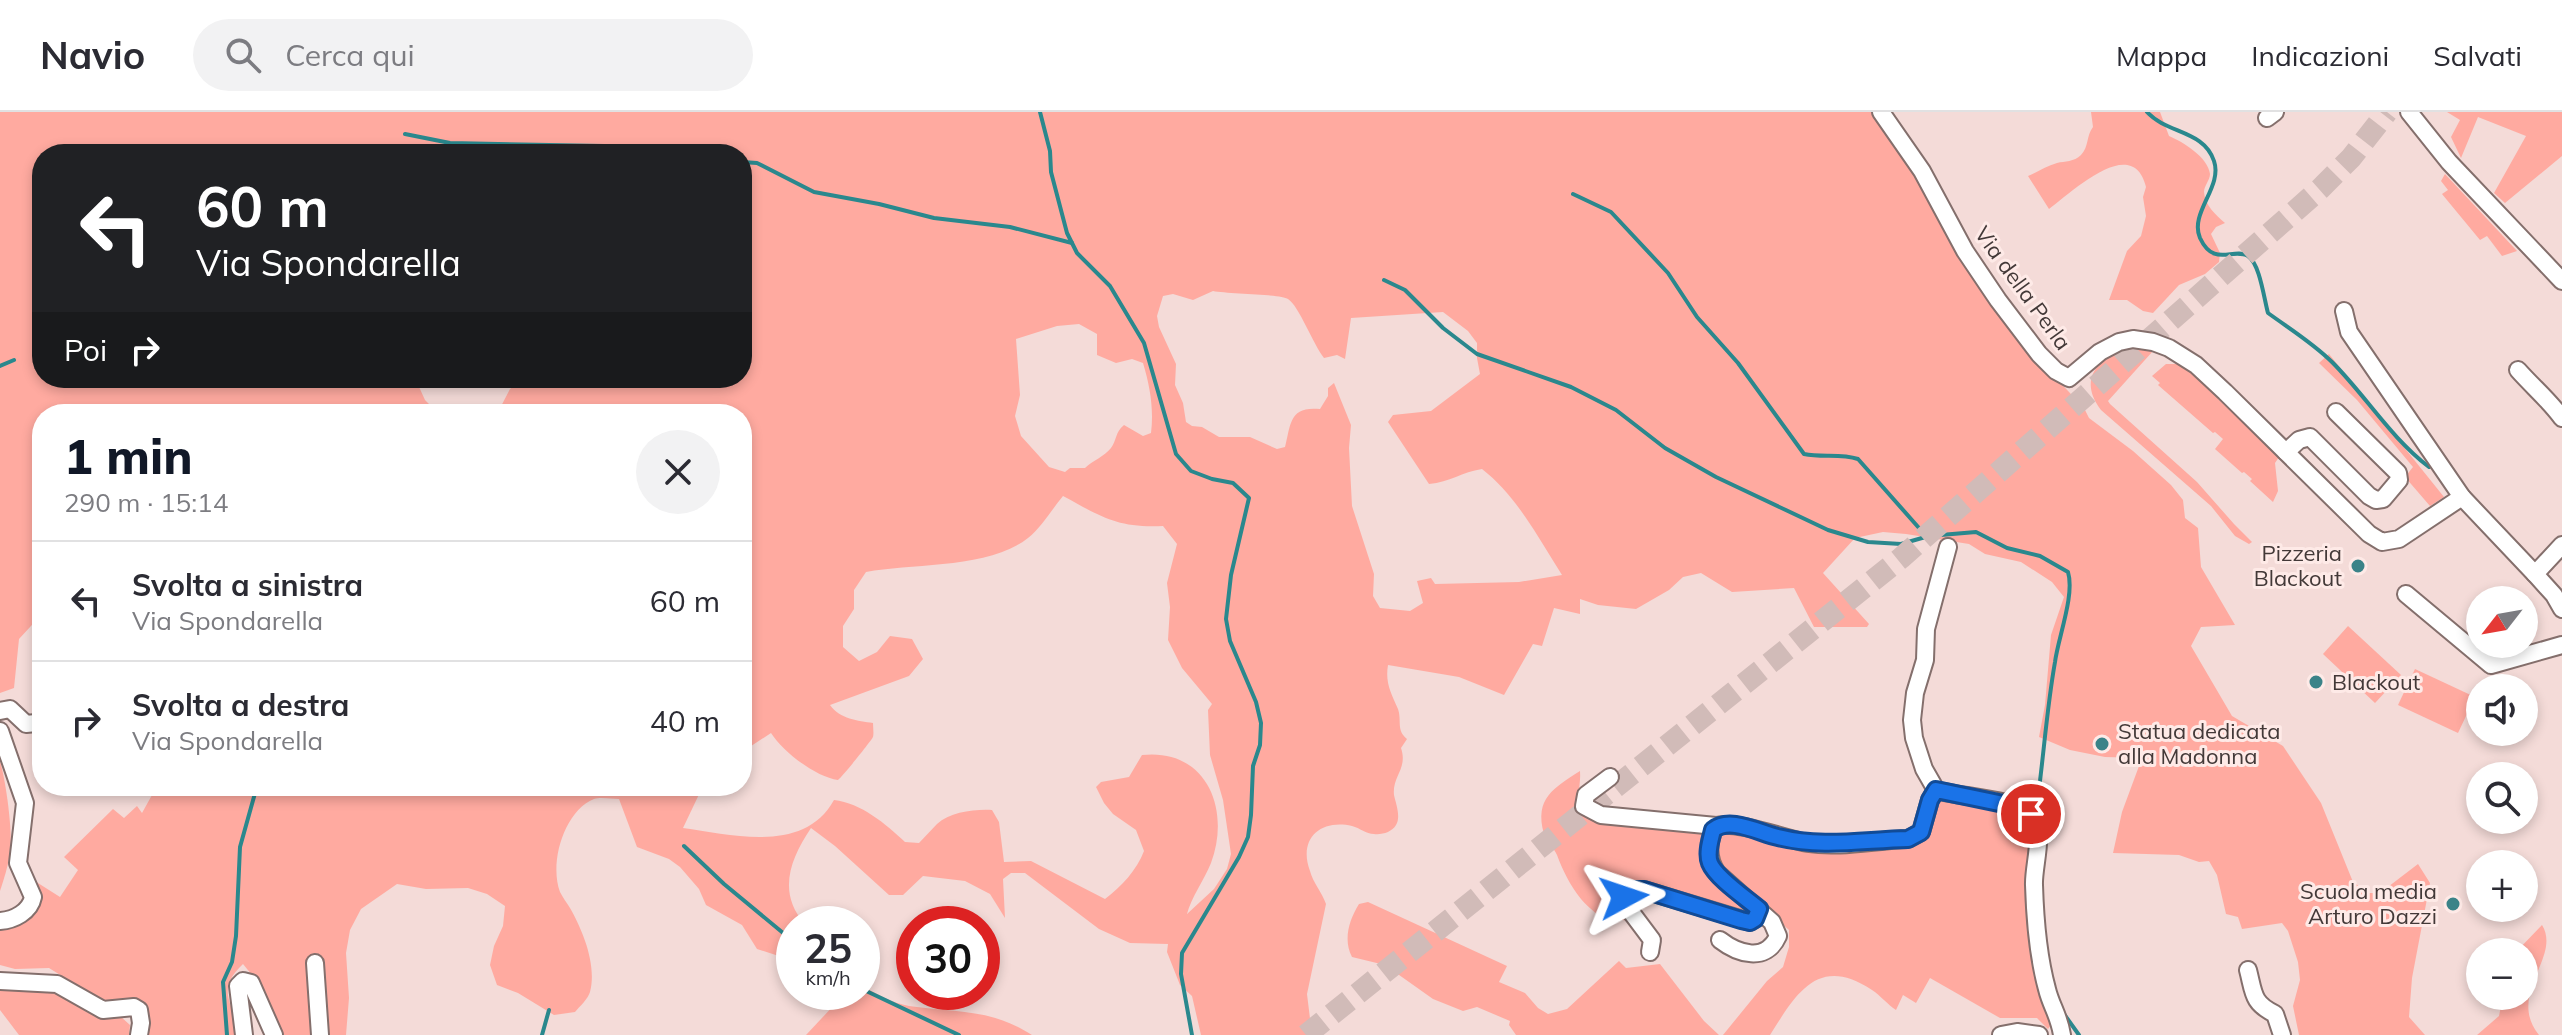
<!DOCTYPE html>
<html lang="it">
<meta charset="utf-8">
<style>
:root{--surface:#fff;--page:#f2f2f3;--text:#2b2b33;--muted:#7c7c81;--line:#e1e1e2;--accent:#111827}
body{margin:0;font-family:Mulish,sans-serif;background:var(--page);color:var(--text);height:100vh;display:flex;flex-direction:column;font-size:30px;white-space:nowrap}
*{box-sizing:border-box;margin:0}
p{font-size:26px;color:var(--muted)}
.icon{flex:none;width:44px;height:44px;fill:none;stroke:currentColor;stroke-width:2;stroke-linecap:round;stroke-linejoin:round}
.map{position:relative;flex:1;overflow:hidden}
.side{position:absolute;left:32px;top:292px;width:720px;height:392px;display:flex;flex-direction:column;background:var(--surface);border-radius:32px;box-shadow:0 4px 12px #0003}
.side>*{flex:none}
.top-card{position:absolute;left:32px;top:32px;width:720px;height:244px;border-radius:32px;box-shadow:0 4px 12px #0003;background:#202124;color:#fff;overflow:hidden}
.needle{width:52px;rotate:239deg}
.controls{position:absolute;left:2466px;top:474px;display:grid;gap:16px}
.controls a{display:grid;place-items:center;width:72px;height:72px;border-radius:50%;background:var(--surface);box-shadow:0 4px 12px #0003;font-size:40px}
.speed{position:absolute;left:776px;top:794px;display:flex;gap:16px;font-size:40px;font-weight:700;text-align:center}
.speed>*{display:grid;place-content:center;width:104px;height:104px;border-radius:50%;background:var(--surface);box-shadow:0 4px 12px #0003;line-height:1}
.speed small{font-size:20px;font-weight:400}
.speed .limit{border:12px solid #d22;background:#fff;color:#111}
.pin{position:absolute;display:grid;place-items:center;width:68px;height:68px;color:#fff;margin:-34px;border:4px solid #fff;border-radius:50%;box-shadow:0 2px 8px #0007}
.me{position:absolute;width:88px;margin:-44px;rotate:85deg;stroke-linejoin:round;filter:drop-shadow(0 0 6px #0008)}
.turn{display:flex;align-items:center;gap:28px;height:168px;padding:0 32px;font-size:36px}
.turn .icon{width:104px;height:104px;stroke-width:2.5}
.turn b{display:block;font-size:56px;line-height:68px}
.then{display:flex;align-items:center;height:76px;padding:0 32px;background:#0003;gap:16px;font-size:30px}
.round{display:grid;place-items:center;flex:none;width:84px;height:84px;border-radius:42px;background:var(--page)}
.headline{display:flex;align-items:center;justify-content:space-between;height:136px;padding:0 32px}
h1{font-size:48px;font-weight:800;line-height:60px;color:var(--accent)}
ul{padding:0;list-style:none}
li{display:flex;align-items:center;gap:24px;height:120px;padding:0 32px;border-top:2px solid var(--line)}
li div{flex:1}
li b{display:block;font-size:30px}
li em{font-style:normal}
header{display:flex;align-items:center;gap:48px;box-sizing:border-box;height:112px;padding:0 40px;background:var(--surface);border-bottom:2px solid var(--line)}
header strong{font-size:38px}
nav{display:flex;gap:44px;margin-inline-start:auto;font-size:28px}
.search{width:560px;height:72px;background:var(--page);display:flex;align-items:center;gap:20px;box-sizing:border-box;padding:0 28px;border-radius:44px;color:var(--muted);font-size:30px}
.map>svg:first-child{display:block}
</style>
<header>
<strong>Navio</strong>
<div class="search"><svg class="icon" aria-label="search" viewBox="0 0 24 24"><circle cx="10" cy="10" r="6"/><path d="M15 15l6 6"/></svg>Cerca qui</div>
<nav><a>Mappa</a><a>Indicazioni</a><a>Salvati</a></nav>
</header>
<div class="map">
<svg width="2562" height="923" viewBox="0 0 2562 923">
<rect width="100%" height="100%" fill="#f4dbd8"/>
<g fill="#ffaaa0" fill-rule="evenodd">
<path d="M 0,0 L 1876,0 L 2054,264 L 2084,296 L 2089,306 L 2133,339 L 2171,373 L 2183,388 L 2185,406 L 2198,416 L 2201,455 L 2235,513 L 2201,515 L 2191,534 L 2232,604 L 2283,634 L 2321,691 L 2353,770 L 2369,781 L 2380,781 L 2418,752 L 2430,771 L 2412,866 L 2409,905 L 2425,923 L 2299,923 L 2293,894 L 2300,868 L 2298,850 L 2288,819 L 2282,811 L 2242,817 L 2238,805 L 2226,802 L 2217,763 L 2209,749 L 2199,750 L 2179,743 L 2113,741 L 2122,700 L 2142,646 L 2105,645 L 2070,638 L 2039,625 L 2045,593 L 2051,523 L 2064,485 L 2052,470 L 2021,450 L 1985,442 L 1969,432 L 1906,422 L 1883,420 L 1855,426 L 1823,461 L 1869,512 L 1867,515 L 1814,515 L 1794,476 L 1732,480 L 1701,461 L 1683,465 L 1669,478 L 1636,497 L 1598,493 L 1580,487 L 1580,502 L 1554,496 L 1542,534 L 1533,532 L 1504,583 L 1459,565 L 1388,553 C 1385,571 1391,581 1398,597 C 1402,609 1396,618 1407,627 L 1401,636 C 1408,657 1392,664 1394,683 C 1396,692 1401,705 1396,713 C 1392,720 1382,723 1374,722 C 1366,722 1360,716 1352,714 C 1320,707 1298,727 1310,759 C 1313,771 1322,780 1326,792 L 1307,882 L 1312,923 L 1201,923 L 1192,884 L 1180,873 L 1167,840 L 1168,832 L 1130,831 L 1099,817 L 1025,761 L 1011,761 L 1003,767 L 1005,806 L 990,782 L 965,769 L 923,764 L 903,783 L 889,783 L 835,734 L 811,716 C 790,747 777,781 805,812 L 794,812 L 794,849 L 757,837 L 742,813 L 706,793 L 699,777 L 680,755 L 669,747 L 637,735 L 619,687 C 611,687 601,685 594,687 C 564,699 549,751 560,780 C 563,786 567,791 570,796 C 583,819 597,853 590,880 C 588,887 580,894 575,900 L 554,903 L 518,881 L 497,873 L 490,853 L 494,834 L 503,814 L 505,794 L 487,782 L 468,776 L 426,777 L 397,772 L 361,797 L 350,818 L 346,841 L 349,886 L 346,923 L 281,923 L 265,879 L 243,852 C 213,880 236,893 239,923 L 147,923 L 145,896 L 136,886 L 109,890 L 102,889 L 49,856 L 15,857 L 0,853 L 0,815 C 33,801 47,805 30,766 L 60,785 L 78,758 L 64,745 L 113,697 L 124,706 L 137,694 L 142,701 L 157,674 L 703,674 L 683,716 C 733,723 804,742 834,688 C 861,691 886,712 905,730 L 919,731 C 925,725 931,718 937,712 C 950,700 975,697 992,698 L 999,710 L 1004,750 L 1031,749 L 1105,787 C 1121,775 1137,758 1144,739 L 1136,718 L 1113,702 L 1104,691 L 1096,675 L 1101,670 L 1129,665 L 1142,643 C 1207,636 1231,698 1211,751 C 1204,768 1191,786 1187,802 L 1214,777 L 1227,757 L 1231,742 L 1223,688 L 1210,643 L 1208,598 L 1212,592 L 1182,556 L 1168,528 L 1170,495 L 1167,471 L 1177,432 L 1163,414 C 1117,416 1102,405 1063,384 C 1052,397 1042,415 1028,426 C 989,457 913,451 866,460 L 854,478 L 854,497 L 843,514 L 843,535 L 859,549 L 877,540 L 890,524 L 912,527 L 923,547 L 909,564 L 830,593 C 840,607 858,609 873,611 C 873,616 874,621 873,625 C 871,629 843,664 838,668 C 816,665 783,640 771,621 L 742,640 L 742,302 L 497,302 L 510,277 L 522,266 L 742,266 L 742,42 L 42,42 L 42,266 L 415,266 L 425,288 L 439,302 L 42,302 L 42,502 L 19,527 L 14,576 L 0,581 ZM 1213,179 C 1228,182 1281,182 1288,187 C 1299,194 1313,232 1324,246 L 1337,243 L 1345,247 L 1351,206 L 1443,200 L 1468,219 L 1477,231 L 1477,246 L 1480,262 L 1431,299 L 1393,303 L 1388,310 L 1429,372 C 1450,370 1462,360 1482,357 C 1517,384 1539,427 1562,463 L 1519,470 L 1435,472 L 1431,466 L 1417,469 L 1423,491 L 1410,499 L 1380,496 L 1373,484 L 1374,462 L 1352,394 L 1349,336 L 1351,313 L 1334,271 L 1328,276 L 1328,284 L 1320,297 C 1289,294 1291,312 1285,335 L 1277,337 L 1250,325 L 1219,325 L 1202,315 L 1192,314 L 1186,310 L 1183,291 L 1175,273 L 1176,252 L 1159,215 L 1157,204 L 1163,184 L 1173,182 L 1193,188 ZM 1079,212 L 1097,222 L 1097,243 L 1116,251 L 1132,247 L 1143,251 C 1150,274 1154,297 1151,321 L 1143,324 L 1124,313 C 1115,320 1117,328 1111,336 C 1105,344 1092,349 1085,356 L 1070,356 L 1065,360 L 1049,355 L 1021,324 L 1015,304 L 1020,283 L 1016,227 L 1057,214 Z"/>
<path d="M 2091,0 L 2160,0 L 2169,24 C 2183,30 2208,45 2210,62 C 2210,68 2204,74 2204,80 C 2205,94 2216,103 2225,111 L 2216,115 L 2211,122 L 2220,141 L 2219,150 L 2205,162 L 2179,173 L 2153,201 L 2143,199 L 2127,188 L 2109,188 L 2127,139 L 2141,124 L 2146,104 L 2143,85 L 2146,75 C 2133,21 2072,80 2049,97 L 2028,64 C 2037,60 2047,54 2057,51 C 2065,49 2074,50 2081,43 C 2089,35 2086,24 2093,15 Z"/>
<polygon points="2447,0 2562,0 2562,44 2505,91 2494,81 2526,24 2478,5 2461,46 2451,25 2460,8"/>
<polygon points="2445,62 2517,139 2502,144 2487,124 2480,128 2442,82 2448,78 2441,69"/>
<path d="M 2138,234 L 2153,239 L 2108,289 L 2110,292 L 2197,370 L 2234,412 L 2252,430 L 2249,432 L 2235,424 L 2211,394 L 2101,298 C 2074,263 2105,240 2138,234 Z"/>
<polygon points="2329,242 2444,385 2430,394 2405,365 2413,355 2357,288 2319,251"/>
<polygon points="2166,252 2178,252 2186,256 2279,345 2275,351 2278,379 2273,390 2250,369 2252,367 2244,360 2242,361 2215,337 2223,327 2215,320 2213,321 2158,273 2160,271 2152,264"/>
<polygon points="2348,514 2401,563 2375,591 2323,542"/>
<polygon points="2415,557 2475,585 2458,621 2398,593"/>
<path d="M 0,649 C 6,670 13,720 10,741 C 8,754 4,767 0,779 Z"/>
<path d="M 1580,659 C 1581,671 1577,681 1580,693 L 1701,717 L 1705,723 L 1705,729 L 1751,800 L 1745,802 L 1627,774 L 1629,809 L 1609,806 L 1605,814 C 1600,802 1589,797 1581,787 C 1570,773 1563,759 1557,743 C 1554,736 1547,731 1544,722 C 1534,686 1554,676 1580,659 Z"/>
<path d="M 1944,686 L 2014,697 L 2031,712 L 2054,909 L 2048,917 L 2037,906 L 2000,906 L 1930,866 L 1916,891 L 1903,883 L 1896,898 C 1887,892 1881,884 1872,878 C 1818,842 1796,882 1770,923 L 1723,923 L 1767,869 L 1783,855 L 1789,835 L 1789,818 L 1719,756 L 1715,747 L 1719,724 L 1734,717 L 1766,728 L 1905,731 L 1935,691 Z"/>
<path d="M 1368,790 L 1507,854 L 1499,870 L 1525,881 L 1538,896 L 1548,902 L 1567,897 L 1619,849 L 1626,856 L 1660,852 L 1704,909 L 1719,923 L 1516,923 L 1509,913 L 1510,909 L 1477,895 L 1463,899 L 1433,887 L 1385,853 L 1352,845 C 1343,828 1349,808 1359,792 Z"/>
<path d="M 2542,813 C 2562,845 2506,882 2539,923 L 2477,923 L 2499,904 L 2503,884 L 2524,884 L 2524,840 L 2516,840 Z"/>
<path d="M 862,874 C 877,882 892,891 909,894 C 956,901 990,896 1032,923 L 806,923 L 836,891 L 829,880 L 862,880 Z"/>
<path d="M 0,877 C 14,877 31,874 45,877 C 76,882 82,912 120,904 L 130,913 L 129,923 L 19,923 L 0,898 Z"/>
</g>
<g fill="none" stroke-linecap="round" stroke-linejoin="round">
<g stroke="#2a888d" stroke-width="4">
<polyline points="1040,0 1050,39 1051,60 1067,121 1077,141 1110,174 1144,231 1176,342 1191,359 1212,367 1233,371 1249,386 1231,463 1226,507 1230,529 1256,590 1261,611 1260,633 1253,654 1251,703 1248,725 1239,745 1182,841 1181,862 1192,923"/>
<path d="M 2147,0 C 2167,22 2204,18 2214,49 C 2223,75 2189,101 2200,126 C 2214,156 2233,135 2248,144 C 2260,152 2264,187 2268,201 C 2290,217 2313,231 2332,250 C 2366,284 2390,325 2429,355"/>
<polyline points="405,22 450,31 604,34 681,42"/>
<polyline points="742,50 757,51 814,80 879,92 934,106 1010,115 1072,131"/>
<path d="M 1573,82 L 1611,100 L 1668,161 L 1697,205 L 1738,251 L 1804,342 C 1822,346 1840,341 1858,347 L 1919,416 L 1929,424"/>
<path d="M 1384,168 L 1405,178 L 1443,216 L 1477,242 L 1571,275 L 1616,298 L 1665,336 L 1716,365 L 1828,418 L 1868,430 L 1901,432 L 1929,424 L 1976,420 L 2007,436 L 2040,444 L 2068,460 C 2075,483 2058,526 2055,550 C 2047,595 2044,640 2038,685 L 2041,706"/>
<polyline points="0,254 14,248"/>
<polyline points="684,734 724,772 794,830"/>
<polyline points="862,877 959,923"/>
<polyline points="2064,902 2079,923"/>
<polyline points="227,923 223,870 232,850 236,824 240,735 257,674"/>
<polyline points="542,923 549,898"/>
</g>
<polyline stroke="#d1bbb8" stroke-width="22" stroke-dasharray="22 11" stroke-linecap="butt" points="1306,923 1901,446 2320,77 2351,46 2387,0"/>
<defs>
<g id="minor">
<polyline points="1881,0 1922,59 1965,139 1998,188 2039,242 2056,259 2069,266 2100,240 2119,230 2133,227 2153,230 2169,236 2196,253 2225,280 2369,422 2382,430 2399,427 2462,385"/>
<polyline points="2409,0 2449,50 2562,169"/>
<polyline points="2267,6 2275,0"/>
<polyline points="2344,199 2349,220 2462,385 2535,462"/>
<path d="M 2518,258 C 2533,275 2548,287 2562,306"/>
<polyline points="2286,340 2299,328 2310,325 2369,384 2376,388 2383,387 2399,368 2398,361 2336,300"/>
<polyline points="2562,433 2535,462 2554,483 2562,497"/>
<path d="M 1948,435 L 1926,517 L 1925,548 L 1915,581 L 1912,608 L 1914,626 L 1924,657 L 1936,678 C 1959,685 2015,687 2031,702 C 2046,717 2033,754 2034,773 C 2035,807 2038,844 2047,877 C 2051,894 2059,903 2062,923"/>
<polyline points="2406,482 2491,553 2562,533"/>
<polyline points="0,599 10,597 26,612 36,611"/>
<path d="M 0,619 L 25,691 L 18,751 L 33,785 C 30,800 14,808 0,809"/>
<polyline points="1610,665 1586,683 1584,694 1601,703 1716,714"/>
<path d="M 1720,828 C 1738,842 1766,851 1778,824 L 1772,810 L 1717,761 C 1707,747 1707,729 1716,714 C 1736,708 1785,727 1808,731 C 1840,736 1875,728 1908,727 L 1921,720 L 1930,688 L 1936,678"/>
<polyline points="1650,840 1652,828 1625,792 1625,782 1630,778 1644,778 1750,810 1755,807 1759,797"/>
<polyline points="315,851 320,923"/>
<path d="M 2248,858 C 2254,881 2252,891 2275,902 L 2282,923"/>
<polyline points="0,869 57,872 103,898 134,895 139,898 141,911 139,923"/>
<polyline points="244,923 238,874 243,869 251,871 274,923"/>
<polyline points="2001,923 2017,920 2039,923"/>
</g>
</defs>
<use href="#minor" stroke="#846f6c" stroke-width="20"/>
<use href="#minor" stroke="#fff" stroke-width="16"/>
</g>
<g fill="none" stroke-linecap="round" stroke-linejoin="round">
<defs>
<path id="route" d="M 1624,785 L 1630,778 L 1644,778 L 1741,808 L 1750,810 L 1755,807 L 1759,797 C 1746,786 1716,766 1710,751 C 1706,741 1711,727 1713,718 C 1730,704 1759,721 1778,725 C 1822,736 1863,728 1908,727 L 1921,720 L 1930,688 L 1936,678 L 2023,696 L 2031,702"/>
</defs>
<use href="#route" stroke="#114b97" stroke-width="20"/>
<use href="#route" stroke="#1a73e8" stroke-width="14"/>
</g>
<g fill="#3b8388" stroke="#feeae7" stroke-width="3">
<circle cx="2358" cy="454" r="8"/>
<circle cx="2316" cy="570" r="8"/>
<circle cx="2102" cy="632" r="8"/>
<circle cx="2453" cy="792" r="8"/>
</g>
<g text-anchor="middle" stroke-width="6" stroke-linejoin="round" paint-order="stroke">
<g font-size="22" fill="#433938" stroke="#feeae7">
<text transform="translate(2023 176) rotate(54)" y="8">Via della Perla</text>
</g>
<g font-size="22" fill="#433938" stroke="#feeae7" text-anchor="end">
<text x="2342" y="449">Pizzeria<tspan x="2342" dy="25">Blackout</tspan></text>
<text x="2332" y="578" text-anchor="start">Blackout</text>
<text x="2118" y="627" text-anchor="start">Statua dedicata<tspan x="2118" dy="25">alla Madonna</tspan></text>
<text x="2437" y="787">Scuola media<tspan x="2437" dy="25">Arturo Dazzi</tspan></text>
</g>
</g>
</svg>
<div class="controls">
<a><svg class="needle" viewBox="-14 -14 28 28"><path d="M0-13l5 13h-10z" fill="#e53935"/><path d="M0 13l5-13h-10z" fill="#7c7c81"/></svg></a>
<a><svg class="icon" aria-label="sound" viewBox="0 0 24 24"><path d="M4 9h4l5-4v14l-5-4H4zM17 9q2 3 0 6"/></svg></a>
<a><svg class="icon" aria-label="search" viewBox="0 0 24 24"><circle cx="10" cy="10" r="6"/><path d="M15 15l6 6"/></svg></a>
<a>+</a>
<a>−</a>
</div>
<div class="speed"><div>25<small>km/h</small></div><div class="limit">30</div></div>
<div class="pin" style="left:2031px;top:702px;background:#d93025"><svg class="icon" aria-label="arrive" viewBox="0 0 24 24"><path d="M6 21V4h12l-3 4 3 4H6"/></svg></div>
<svg class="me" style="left:1624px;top:785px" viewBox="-20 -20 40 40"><path d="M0-17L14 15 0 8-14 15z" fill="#1a73e8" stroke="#fff" stroke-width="4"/></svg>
<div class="top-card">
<div class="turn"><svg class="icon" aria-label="left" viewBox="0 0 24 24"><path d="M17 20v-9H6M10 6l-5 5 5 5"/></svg><div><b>60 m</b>Via Spondarella</div></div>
<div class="then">Poi<svg class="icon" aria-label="right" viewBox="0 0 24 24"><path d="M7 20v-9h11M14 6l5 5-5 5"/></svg></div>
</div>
<section class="side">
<div class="headline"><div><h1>1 min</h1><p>290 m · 15:14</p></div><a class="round"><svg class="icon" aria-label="close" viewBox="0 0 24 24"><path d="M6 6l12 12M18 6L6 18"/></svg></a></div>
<ul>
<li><svg class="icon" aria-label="left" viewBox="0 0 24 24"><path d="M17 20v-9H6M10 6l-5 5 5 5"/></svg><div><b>Svolta a sinistra</b><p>Via Spondarella</p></div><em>60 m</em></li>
<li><svg class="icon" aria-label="right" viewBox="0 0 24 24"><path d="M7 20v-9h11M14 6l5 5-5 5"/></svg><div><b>Svolta a destra</b><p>Via Spondarella</p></div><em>40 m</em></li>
</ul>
</section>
</div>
